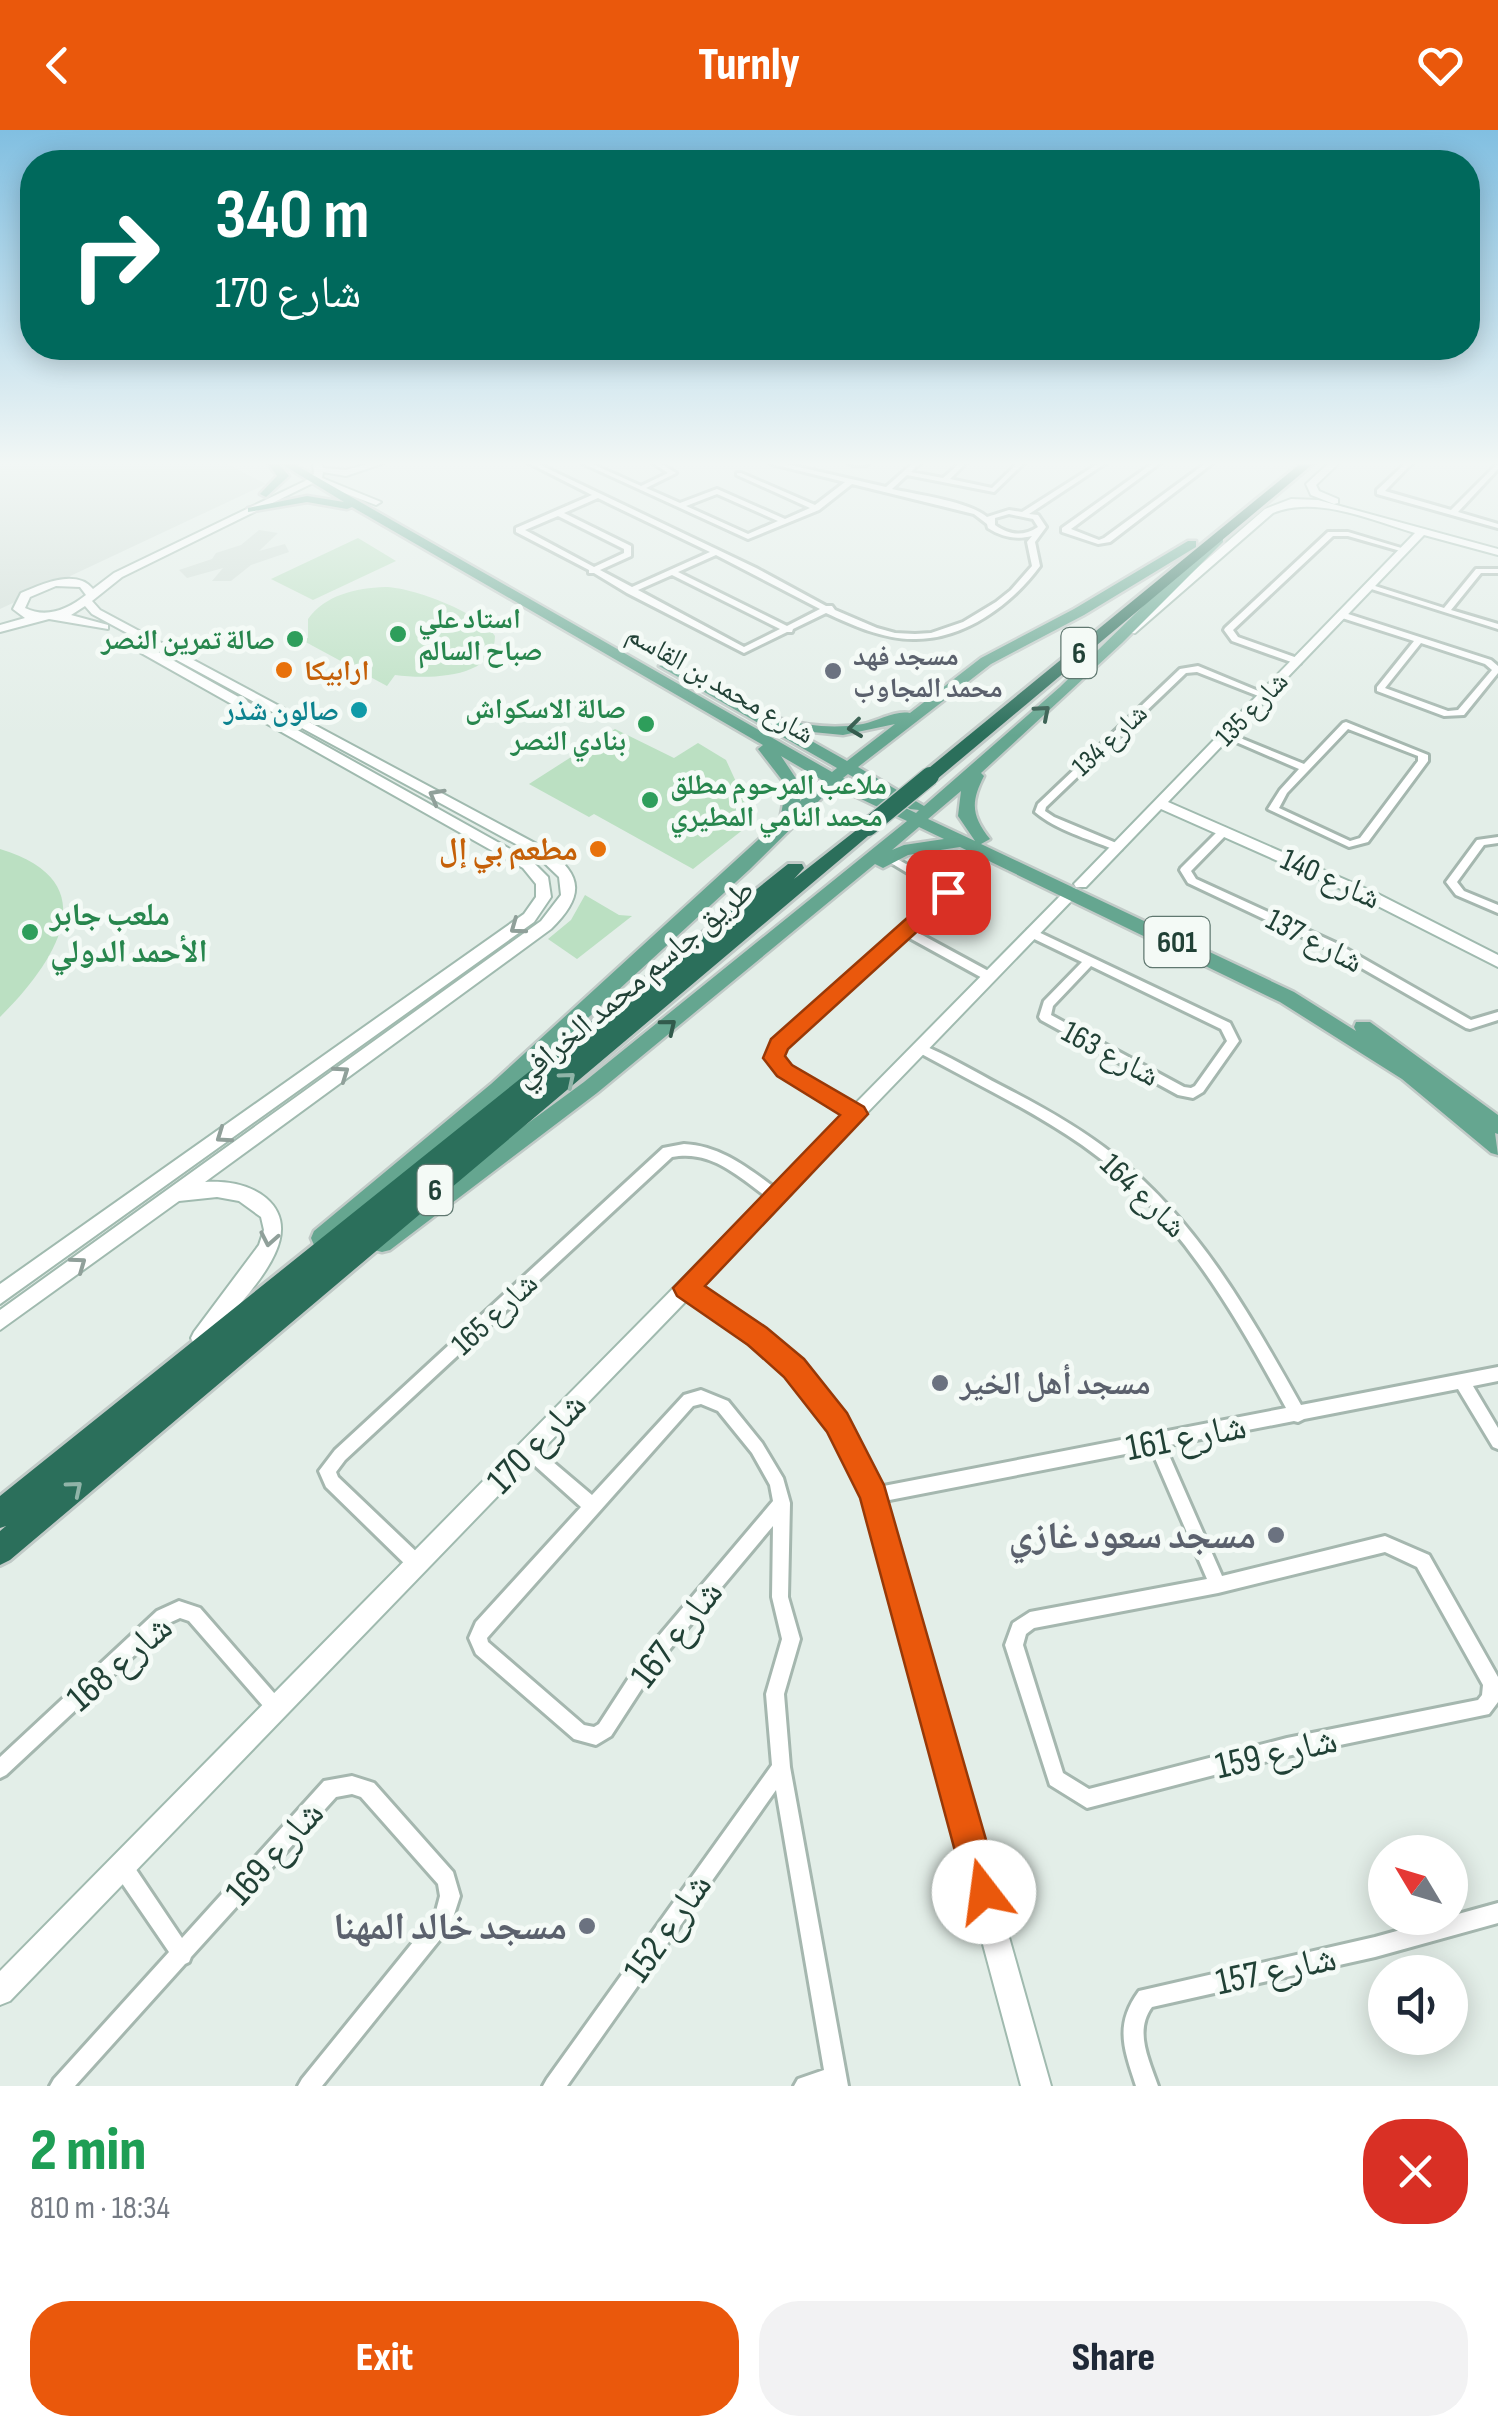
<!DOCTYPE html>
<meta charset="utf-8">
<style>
:root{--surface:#fff;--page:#f2f2f3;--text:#1f2937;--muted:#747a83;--accent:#ea580c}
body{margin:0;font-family:"Sofia Sans Condensed","Noto Naskh Arabic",sans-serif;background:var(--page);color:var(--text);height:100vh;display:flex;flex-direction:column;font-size:38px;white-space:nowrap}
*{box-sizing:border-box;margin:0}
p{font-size:32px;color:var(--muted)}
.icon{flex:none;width:55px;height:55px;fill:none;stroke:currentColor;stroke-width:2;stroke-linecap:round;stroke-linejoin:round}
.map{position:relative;height:1956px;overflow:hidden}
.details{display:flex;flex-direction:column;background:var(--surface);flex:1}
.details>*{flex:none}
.top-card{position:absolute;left:20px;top:20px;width:1460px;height:210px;border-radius:40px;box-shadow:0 5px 25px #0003;background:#00695c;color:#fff;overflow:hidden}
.needle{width:65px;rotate:308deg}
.fabs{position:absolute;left:1368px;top:1705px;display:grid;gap:20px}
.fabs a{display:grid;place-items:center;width:100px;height:100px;border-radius:50%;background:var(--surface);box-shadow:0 5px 25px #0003;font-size:50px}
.pin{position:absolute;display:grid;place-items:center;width:85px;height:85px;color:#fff;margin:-42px;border-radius:20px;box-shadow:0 5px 15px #0006}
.me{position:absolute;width:110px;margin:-55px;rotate:345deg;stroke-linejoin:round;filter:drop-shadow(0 0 8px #0008)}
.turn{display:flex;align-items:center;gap:35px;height:210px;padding:0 30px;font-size:45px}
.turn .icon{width:130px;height:130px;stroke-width:2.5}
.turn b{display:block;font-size:70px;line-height:85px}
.round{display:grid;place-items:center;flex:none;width:105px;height:105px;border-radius:40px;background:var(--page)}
.head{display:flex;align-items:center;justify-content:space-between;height:170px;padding:0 30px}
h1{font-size:60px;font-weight:800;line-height:75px;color:#1e9e55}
.button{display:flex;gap:20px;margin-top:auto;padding:20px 30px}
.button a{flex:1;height:115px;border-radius:40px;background:var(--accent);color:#fff;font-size:40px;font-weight:800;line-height:115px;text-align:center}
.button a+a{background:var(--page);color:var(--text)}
header{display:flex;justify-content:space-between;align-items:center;height:130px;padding:0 30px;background:var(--accent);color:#fff;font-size:45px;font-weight:800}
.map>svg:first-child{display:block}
</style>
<header><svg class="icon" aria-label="back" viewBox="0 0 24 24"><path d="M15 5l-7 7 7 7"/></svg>Turnly<svg class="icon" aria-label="heart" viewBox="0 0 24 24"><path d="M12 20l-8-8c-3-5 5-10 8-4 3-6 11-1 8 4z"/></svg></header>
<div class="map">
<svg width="1498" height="1956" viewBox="0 0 1498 1956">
<rect width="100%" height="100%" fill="#e3eee8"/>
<g fill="#d1ded7">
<polygon points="0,333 225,333 266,354 0,479"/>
<polygon points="259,400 278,403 259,421 285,414 289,422 251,435 231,451 212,451 223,438 187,448 179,440 212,429 216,423 241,415"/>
</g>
<g fill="#bbe0c2">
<polygon points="358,408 396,431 313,470 271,449"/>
<path d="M 385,457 C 412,457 481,483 495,506 C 495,550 426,549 395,545 L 387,556 L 300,509 L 308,508 L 308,489 C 325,465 356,458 385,457 Z"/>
<polygon points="615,599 674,628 698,613 726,630 754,691 693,739 594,684 589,687 529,654"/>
<path d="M 0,719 C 110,752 54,833 0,887 Z"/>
<polygon points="585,765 619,785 632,786 577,829 548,809 571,790"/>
</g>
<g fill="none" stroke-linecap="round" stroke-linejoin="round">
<defs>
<g id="street">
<path d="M 529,333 L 536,333 L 756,438 L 826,476 L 832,476 L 835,480 L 877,498 L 895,503 L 915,504 L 931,503 L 963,492 L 996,472 L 1011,460 L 1032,436 L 1027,412 L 1032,406 C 1016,410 1002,407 988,398 L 987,394 L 974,384 L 852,354 L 819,380 L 748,409 L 582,333 L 590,333 L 641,356 L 668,343 L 653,333 L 660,333 L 676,343 L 646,358 L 680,373 L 717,359 L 785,389 L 810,378 L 737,345 L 737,343 L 741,343 L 815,375 L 845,352 L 772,334 L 771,333 L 781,333 L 886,357 L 913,333 L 920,333 L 911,342 L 943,348 L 960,333 L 966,333 L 950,349 L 992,358 L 1018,333 L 1024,333 L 994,362 L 907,345 L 892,359 C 918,365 968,371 987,387 L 1009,380 L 1022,382 L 1099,333 L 1106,333 L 1029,384 L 1038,385 L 1046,397 L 1035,412 L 1040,436 C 1012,474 965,509 916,509 C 885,510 854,496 826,483 L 793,499 L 792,502 L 787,502 L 744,523 L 627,463 L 594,443 L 589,443 L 589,440 L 516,402 L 516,398 L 592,365 ZM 717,364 L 778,391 L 748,404 L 686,376 ZM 598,368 L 612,375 L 710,422 L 632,457 L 600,440 L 631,426 L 631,416 L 564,383 ZM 1009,384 L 1033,389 L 1038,397 C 1023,407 1009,405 995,395 L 995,388 ZM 558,386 L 624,419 L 624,423 L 594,437 L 525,400 ZM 716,425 L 820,479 L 787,496 L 678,442 ZM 672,445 L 780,499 L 744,517 L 638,460 Z"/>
<path d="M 849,333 L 869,333 C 865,336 853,336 849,333 Z"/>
<polygon points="1153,333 1160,333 1071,399 1099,410 1104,408 1206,333 1213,333 1110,412 1098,414 1062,402 1062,398"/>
<polygon points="1406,333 1412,333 1385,361 1451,380 1498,333 1498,339 1458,382 1498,394 1498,398 1377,364 1377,360"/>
<polygon points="1328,402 1348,402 1408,420 1404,422 1348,406 1333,406 1233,500 1238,507 1300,529 1300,533 1294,533 1232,511 1224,500 1225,498"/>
<polygon points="1476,439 1498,439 1498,443 1481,443 1451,480 1498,494 1498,499 1365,457 1372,455 1444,478"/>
<path d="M 1339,483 L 1345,483 L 1491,530 L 1498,536 L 1498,543 L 1464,585 L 1444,586 L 1377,561 L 1377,557 L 1414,511 L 1339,487 ZM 1421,513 L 1485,534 L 1492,540 L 1458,580 L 1448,581 L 1385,558 Z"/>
<path d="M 1198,536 L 1268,565 L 1261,567 L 1197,542 L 1186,543 L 1046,677 L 1045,681 L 1054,687 L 1121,715 L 1121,719 L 1113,719 C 1088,709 1056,700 1035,682 L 1038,674 L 1180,539 Z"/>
<path d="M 1346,592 L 1428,625 L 1428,631 L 1368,712 L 1349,717 L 1268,679 L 1280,660 L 1299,639 L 1220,605 L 1222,603 L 1228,603 L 1304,634 L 1343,593 ZM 1348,599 L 1418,626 L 1418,631 L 1360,708 L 1350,711 L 1279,678 L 1287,663 Z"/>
<polygon points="1224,698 1229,701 1228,703 1191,741 1196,749 1338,814 1471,890 1498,882 1498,890 1470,899 1466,898 1330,820 1188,753 1180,740 1181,738 1220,699"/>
<polygon points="1498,707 1498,713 1484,715 1457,752 1464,761 1498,775 1498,783 1456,765 1446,752 1477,710"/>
<polygon points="890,725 947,757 954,754 959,757 913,800 994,844 996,847 990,851 986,850 906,806 783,916 780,926 788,938 860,980 862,983 860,986 856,988 780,944 768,927 774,911 941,763 886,730 885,728"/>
<path d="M 1032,799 L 1230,893 L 1239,911 L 1203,962 L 1193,968 L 1178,965 L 1041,890 L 1039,887 L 1044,871 L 1082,832 L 1028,806 L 1027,803 L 1028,800 ZM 1091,836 L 1221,899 L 1227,911 L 1195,956 L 1191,958 L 1184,957 L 1051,885 L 1053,876 Z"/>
<path d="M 920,914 C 948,925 975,942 1002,956 C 1041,976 1079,997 1113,1024 C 1198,1091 1249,1183 1301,1275 L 1498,1237 L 1498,1251 L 1473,1256 L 1498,1298 L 1498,1319 L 1493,1317 L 1458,1259 L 1304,1289 L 1298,1292 L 1294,1291 L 1165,1316 L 1222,1446 L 1385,1406 L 1429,1425 L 1498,1547 L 1498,1572 L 1489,1584 L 1287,1626 L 1087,1678 L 1050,1655 L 1005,1515 L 1013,1493 L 1030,1482 L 1207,1449 L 1151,1319 L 874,1373 L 868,1371 L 866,1365 L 868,1359 L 1286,1278 C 1232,1179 1176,1081 1082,1015 C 1030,979 972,952 916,921 L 914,918 ZM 1385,1422 L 1417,1437 L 1483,1555 L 1482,1565 L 1478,1570 L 1287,1608 L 1089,1659 L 1063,1643 L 1023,1515 L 1026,1504 L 1034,1498 L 1218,1463 Z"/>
<path d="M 684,1014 C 723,1016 750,1040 781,1062 L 783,1066 L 781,1070 L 776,1071 L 771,1070 C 740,1048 712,1019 672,1027 L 345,1330 L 336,1342 L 338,1347 L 423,1428 L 425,1434 L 423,1440 L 417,1442 L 411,1440 L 326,1357 L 319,1341 L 335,1320 L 663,1018 Z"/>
<path d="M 701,1260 L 728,1271 L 762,1313 L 783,1348 L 790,1373 L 788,1467 L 800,1509 L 784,1564 L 790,1637 L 848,1956 L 794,1956 L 798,1949 L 824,1940 L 776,1660 L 567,1956 L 543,1956 L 547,1949 L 772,1635 L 766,1564 L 782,1509 L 772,1467 L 773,1396 L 659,1532 L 611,1606 L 596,1615 L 574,1609 L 476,1524 L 469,1508 L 476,1492 L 581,1377 L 523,1325 L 520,1320 L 523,1315 L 528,1313 L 533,1315 L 592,1365 L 684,1265 ZM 701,1274 L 718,1281 L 752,1323 L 770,1355 L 773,1371 L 647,1520 L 599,1594 L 594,1597 L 584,1595 L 488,1512 L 487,1508 L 693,1276 Z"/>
<polygon points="179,1471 200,1478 282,1572 285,1578 282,1584 276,1587 270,1584 189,1491 180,1488 169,1493 6,1645 0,1648 0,1627 157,1481"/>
<polygon points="352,1646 374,1653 453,1742 460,1766 450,1797 322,1956 298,1956 302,1949 435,1785 440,1766 438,1754 361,1667 352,1664 336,1667 191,1827 189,1832 185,1834 75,1956 50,1956 54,1949 169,1822 115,1743 112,1736 115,1729 122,1726 129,1729 182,1808 324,1651"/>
<path d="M 1498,1773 L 1498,1793 L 1375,1827 L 1152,1877 C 1134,1901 1149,1930 1158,1956 L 1136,1956 C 1124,1919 1114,1895 1139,1861 L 1375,1807 Z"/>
</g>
<g id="secondary">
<path d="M 313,333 L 321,333 L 323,338 L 346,340 L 371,333 L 384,333 L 346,346 L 323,342 L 322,348 L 381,372 L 376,375 L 315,352 L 122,447 L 92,471 L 100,480 L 546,719 C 584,745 584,767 551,799 L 205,1052 C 226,1051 249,1054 266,1068 C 315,1110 231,1177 208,1214 L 201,1217 L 194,1214 L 191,1208 L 194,1202 L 259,1115 L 264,1100 L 261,1087 L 239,1071 L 217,1067 L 179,1071 L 0,1200 L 0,1180 L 541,791 L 561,765 L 559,747 L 536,725 L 92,484 L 85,476 L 71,485 L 108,495 L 108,499 L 49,489 L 0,502 L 0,495 L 25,488 L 13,479 L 21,463 C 42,454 76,438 93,459 L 114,443 L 305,351 L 314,344 ZM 56,456 L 80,457 L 86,465 C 68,479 47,489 25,478 L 30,467 Z"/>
<polygon points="1329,333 1339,333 1316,355 1319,361 1338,369 1338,373 1334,374 1311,365 1306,354"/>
<path d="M 1291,369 L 1318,370 L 1498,419 L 1498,425 L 1424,405 L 1168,672 L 1378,764 L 1498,825 L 1498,837 L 1368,771 L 1161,679 L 1086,757 L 1076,757 L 1074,754 L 1415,403 C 1370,390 1317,365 1273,383 L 1135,503 L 1127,503 L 1127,499 L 1265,379 Z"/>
<polygon points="127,509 135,509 533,732 548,747 551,767 534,792 0,1174 0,1154 524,784 536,767 536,754 523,738 127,515"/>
<path d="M 1072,757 L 1077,759 L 1077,765 L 700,1156 C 752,1192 805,1227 841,1281 C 857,1305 869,1331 882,1357 L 1051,1956 L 1021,1956 L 863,1367 C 851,1342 840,1316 824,1292 C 789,1240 738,1205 687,1170 L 10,1871 L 0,1875 L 0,1841 L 1067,759 Z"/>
</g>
<g id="primary">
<polygon points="268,333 278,333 289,346 266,367 260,364 277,346"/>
<path d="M 280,333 L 292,333 L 832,642 L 837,638 L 659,536 L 671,533 L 775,591 L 781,589 C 808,596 835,599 863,594 C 878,591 895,580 910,583 L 981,528 L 1074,479 L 1188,411 L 1196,411 L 1196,417 L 1084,485 L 991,534 L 858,637 L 924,676 L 1060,557 L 1215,406 L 1223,406 L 1223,412 L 1122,513 L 981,643 L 984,646 C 970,673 972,686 990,709 L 981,714 L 1294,862 L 1356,901 L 1354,897 L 1356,892 L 1370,892 L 1498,985 L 1498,1004 L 1495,1003 L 1498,1025 L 1491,1023 L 1402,949 L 1280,872 L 960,717 L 908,725 L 883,738 L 875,734 L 597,963 L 390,1120 L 382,1122 L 374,1120 L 371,1113 L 374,1106 L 584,952 L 907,691 L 834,656 L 749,740 L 505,964 L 330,1115 L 322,1117 L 314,1115 L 311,1108 L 314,1101 L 491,954 L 780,690 L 784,668 L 782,650 L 758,619 L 763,615 L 352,377 L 347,379 L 307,372 L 248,382 L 248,378 L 307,366 L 344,372 ZM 895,594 L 847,631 L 792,600 L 843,605 ZM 781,626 L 822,650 L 800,671 L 797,650 ZM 848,644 L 910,679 L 919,680 L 916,683 L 843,648 ZM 961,661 L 958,686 L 975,711 L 928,689 ZM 919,697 L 944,709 L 904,715 L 892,720 Z"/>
</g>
<g id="highway">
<polygon points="1301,333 1314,333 936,650 924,650 924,642"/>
<polygon points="868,691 874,693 874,701 10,1430 0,1435 0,1401 6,1396 0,1398 0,1366 788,734 802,734 804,738 794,749"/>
</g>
</defs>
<use href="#street" stroke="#a5b7af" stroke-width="6"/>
<use href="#secondary" stroke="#a0baaf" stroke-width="4"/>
<use href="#primary" stroke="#c1cac7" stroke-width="5"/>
<use href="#highway" stroke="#c1cac7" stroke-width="6"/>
<use href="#street" fill="#fff" fill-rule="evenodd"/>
<use href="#secondary" fill="#fff" fill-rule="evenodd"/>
<use href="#primary" fill="#65a690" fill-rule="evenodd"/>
<use href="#highway" fill="#2b6f5b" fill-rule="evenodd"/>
<defs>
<polyline id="highway-bridge" points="868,697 930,646"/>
</defs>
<use href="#highway-bridge" stroke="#c1cac7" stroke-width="21" stroke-linecap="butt"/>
<use href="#highway-bridge" stroke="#2b6f5b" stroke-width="18"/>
</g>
<defs><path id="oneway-chevron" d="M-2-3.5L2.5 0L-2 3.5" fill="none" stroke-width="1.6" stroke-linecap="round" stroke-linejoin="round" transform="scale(2.5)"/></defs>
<g stroke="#325a4c">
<use href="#oneway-chevron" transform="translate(1043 582) rotate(-41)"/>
<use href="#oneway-chevron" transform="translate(855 598) rotate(173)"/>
<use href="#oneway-chevron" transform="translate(669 896) rotate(-39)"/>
</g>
<g stroke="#90a09a">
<use href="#oneway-chevron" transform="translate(436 666) rotate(-151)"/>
<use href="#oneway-chevron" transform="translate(517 797) rotate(144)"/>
<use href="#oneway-chevron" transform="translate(342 943) rotate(-35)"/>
<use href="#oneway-chevron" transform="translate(223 1006) rotate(145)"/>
<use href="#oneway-chevron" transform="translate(269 1109) rotate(101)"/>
<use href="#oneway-chevron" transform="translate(79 1134) rotate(-36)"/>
</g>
<g stroke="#90b4a8">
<use href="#oneway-chevron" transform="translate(568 949) rotate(-40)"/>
<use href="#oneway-chevron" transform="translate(75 1358) rotate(-40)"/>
</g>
<linearGradient id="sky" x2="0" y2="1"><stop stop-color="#81bfe1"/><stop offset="0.55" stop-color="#f2f7f5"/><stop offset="1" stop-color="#f2f7f5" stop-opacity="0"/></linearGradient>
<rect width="1498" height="606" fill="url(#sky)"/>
<polygon fill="#ea580c" stroke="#983908" stroke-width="2.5" points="948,756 958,762 955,767 788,919 785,926 792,935 864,977 868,984 705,1156 767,1198 804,1229 847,1283 884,1355 1001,1762 996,1775 984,1780 971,1775 966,1762 860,1368 827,1302 784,1247 748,1215 677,1166 673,1158 840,985 777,946 763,928 771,909 942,757"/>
<g fill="#2e9e5b" stroke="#f4faf6" stroke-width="4">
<circle cx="398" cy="504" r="10"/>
<circle cx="295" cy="509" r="10"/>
<circle cx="646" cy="594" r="10"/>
<circle cx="650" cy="670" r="10"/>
<circle cx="30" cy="802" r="10"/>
</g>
<g fill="#e8710a" stroke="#f4faf6" stroke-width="4">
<circle cx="284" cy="540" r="10"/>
<circle cx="598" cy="719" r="10"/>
</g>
<g fill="#6b7280" stroke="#f4faf6" stroke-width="4">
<circle cx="833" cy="541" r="10"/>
<circle cx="940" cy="1253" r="10"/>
<circle cx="1276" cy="1405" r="10"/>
<circle cx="587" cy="1796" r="10"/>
</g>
<circle fill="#0f9aa8" stroke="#f4faf6" stroke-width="4" cx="359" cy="580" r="10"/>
<g text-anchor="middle" stroke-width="10" stroke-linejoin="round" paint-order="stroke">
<g font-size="28" font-weight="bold" fill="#27864d" stroke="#f4faf6" text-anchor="start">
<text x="418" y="498">استاد علي<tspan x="418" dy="32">صباح السالم</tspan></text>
<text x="275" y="519" text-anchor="end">صالة تمرين النصر</text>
<text x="626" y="588" text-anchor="end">صالة الاسكواش<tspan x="626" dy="32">بنادي النصر</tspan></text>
<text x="670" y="664">ملاعب المرحوم مطلق<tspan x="670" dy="32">محمد النامي المطيري</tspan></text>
</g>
<g font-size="28" font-weight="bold" fill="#5b616d" stroke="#f4faf6" text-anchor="start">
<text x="853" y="535">مسجد فهد<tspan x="853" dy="32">محمد المجاوب</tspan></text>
</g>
<g font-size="28" font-weight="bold" fill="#c56008" stroke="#f4faf6" text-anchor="start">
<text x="304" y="550">ارابيكا</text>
</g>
<g font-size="28" fill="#214136" stroke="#f4faf6">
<text transform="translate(721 553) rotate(30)" y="10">شارع محمد بن القاسم</text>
<text transform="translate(1251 578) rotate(-46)" y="10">شارع 135</text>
<text transform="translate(1109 609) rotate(-43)" y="10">شارع 134</text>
</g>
<g font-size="28" font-weight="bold" fill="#0d838f" stroke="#f4faf6" text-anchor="end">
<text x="339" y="590">صالون شذر</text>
</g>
<g fill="#f4faf6" stroke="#607870" stroke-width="2.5">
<rect x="1061.5" y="498" width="35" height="50" rx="8"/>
<rect x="1144.5" y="787" width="65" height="50" rx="8"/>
<rect x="417.5" y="1035" width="35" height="50" rx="8"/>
</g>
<g font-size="30" font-weight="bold" fill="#214136">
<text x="1079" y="533">6</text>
<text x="1177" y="822">601</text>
<text x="435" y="1070">6</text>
</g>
<g font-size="32" font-weight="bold" fill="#c56008" stroke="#f4faf6" text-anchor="end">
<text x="578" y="730">مطعم بي إل</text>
</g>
<g font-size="32" fill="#214136" stroke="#f4faf6">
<text transform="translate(1331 748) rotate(24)" y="11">شارع 140</text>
<text transform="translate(1315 810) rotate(27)" y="11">شارع 137</text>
<text transform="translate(633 852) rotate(-40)" y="11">طريق جاسم محمد الخرافي</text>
<text transform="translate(1111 923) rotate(28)" y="11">شارع 163</text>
<text transform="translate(1144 1065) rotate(44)" y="11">شارع 164</text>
<text transform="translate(494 1183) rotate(-43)" y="11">شارع 165</text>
</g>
<g font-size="32" font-weight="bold" fill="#27864d" stroke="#f4faf6" text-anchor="start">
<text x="50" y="795">ملعب جابر<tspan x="50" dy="37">الأحمد الدولي</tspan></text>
</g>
<g font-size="32" font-weight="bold" fill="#5b616d" stroke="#f4faf6" text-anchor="start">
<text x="960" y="1264">مسجد أهل الخير</text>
</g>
<g font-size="38" fill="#214136" stroke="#f4faf6">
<text transform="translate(1186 1306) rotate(-11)" y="13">شارع 161</text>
<text transform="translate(536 1312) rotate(-46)" y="13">شارع 170</text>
<text transform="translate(676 1503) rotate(-52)" y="13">شارع 167</text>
<text transform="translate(119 1532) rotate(-41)" y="13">شارع 168</text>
<text transform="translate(1276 1622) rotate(-13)" y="13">شارع 159</text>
<text transform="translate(274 1722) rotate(-48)" y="13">شارع 169</text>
<text transform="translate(667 1797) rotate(-55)" y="13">شارع 152</text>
<text transform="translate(1276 1839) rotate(-12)" y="13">شارع 157</text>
</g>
<g font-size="38" font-weight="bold" fill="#5b616d" stroke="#f4faf6" text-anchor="end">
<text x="1256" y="1418">مسجد سعود غازي</text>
<text x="567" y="1809">مسجد خالد المهنا</text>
</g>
</g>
</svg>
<div class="fabs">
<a><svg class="needle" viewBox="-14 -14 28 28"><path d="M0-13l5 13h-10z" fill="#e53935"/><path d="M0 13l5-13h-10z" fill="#747a83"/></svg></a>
<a><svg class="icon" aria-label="sound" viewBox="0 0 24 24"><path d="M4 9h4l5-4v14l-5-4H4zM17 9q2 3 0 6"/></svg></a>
</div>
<div class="pin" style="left:948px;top:762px;background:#d93025"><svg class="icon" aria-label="arrive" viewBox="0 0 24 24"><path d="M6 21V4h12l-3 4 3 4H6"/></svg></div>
<svg class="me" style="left:984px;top:1762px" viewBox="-20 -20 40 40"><circle r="19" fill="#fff"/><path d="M0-13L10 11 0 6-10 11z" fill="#ea580c"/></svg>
<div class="top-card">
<div class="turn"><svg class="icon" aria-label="right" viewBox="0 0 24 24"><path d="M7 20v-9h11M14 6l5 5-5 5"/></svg><div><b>340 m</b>شارع 170</div></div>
</div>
</div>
<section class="details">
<div class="head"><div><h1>2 min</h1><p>810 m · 18:34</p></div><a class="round" style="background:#d93025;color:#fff"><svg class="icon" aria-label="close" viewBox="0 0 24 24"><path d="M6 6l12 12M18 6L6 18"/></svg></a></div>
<div class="button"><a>Exit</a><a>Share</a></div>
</section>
